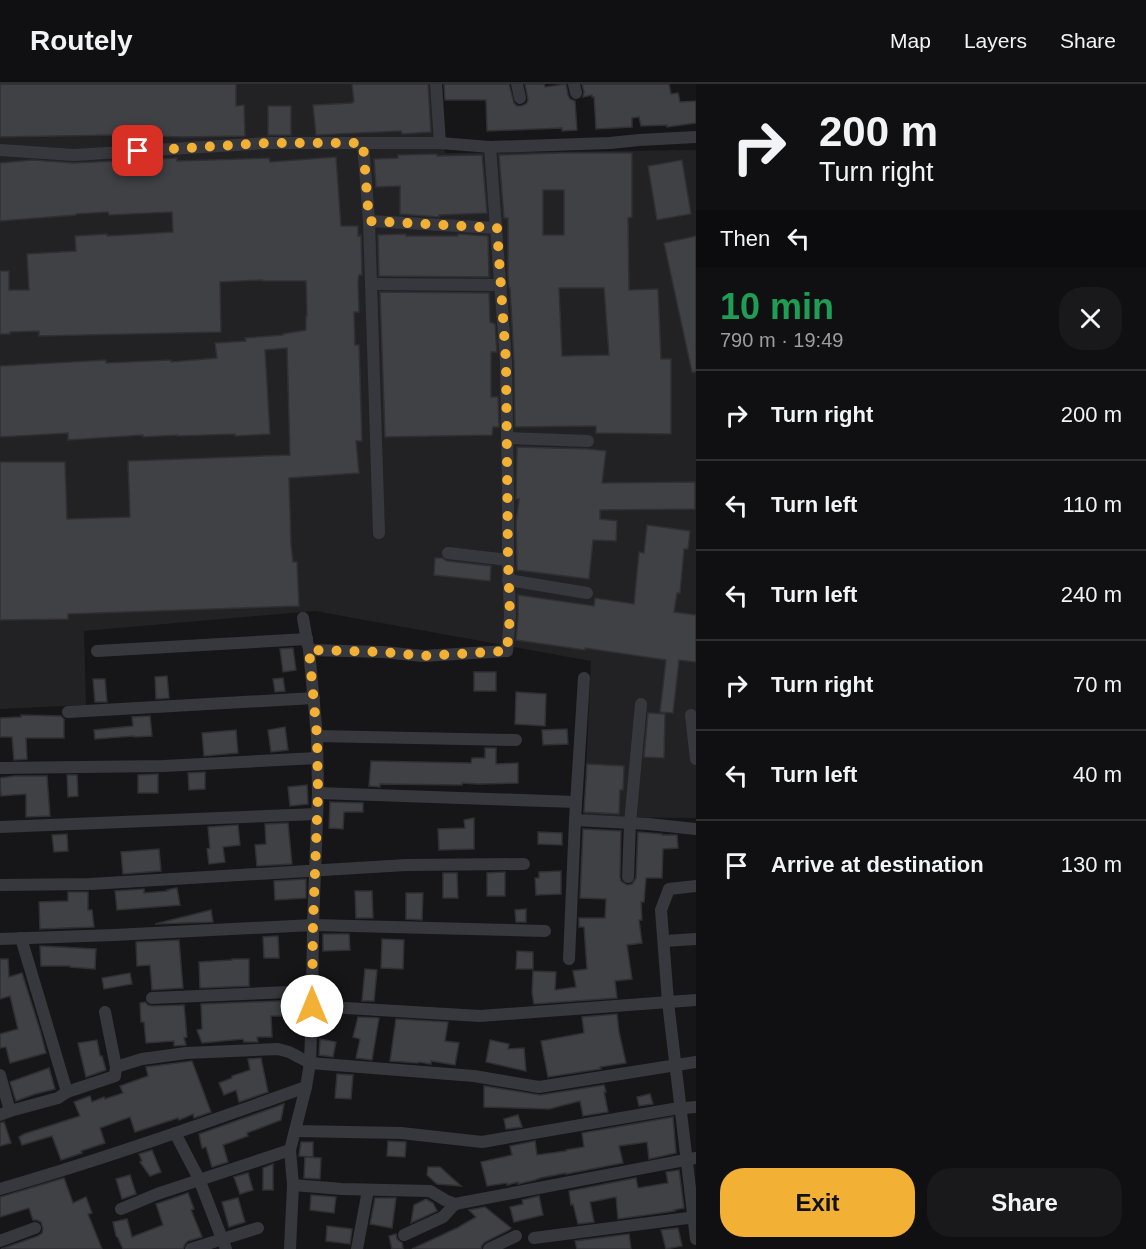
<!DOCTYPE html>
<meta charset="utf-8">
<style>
:root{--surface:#101012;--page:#19191b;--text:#f1f3f6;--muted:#9c9d9f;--line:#303032;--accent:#f2b134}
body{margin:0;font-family:Helvetica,sans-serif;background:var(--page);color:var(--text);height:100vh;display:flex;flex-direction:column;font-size:22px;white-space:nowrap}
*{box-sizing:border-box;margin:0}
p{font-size:20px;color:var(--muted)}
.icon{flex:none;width:33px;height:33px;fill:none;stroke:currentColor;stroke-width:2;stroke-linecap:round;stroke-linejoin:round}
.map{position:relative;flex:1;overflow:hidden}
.panel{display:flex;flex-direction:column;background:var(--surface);width:450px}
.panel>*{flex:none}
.guide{background:#101012;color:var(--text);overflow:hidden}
.pin{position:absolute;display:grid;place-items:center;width:51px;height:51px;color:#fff;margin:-26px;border-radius:12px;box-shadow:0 3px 9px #0006}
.me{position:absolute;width:66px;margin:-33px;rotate:0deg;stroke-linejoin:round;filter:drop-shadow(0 0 4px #0008)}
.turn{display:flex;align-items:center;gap:21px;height:126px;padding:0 24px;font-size:27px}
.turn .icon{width:78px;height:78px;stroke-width:2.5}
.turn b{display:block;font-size:42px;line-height:51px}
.then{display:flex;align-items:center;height:57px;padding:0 24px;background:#0003;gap:12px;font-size:22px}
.round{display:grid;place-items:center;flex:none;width:63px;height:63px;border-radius:24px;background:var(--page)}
.overview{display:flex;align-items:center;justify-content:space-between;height:102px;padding:0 24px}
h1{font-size:36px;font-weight:700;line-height:45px;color:#1e9e55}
.cta{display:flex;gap:12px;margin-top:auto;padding:12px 24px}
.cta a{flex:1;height:69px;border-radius:24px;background:var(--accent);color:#111;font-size:24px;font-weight:700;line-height:69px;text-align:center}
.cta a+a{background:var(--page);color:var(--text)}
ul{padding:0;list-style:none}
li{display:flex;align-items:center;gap:18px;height:90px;padding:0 24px;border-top:2px solid var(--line)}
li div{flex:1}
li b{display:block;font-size:22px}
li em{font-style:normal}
header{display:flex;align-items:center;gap:36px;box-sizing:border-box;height:84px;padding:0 30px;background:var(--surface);border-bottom:2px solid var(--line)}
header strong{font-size:28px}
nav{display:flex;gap:33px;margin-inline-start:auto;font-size:21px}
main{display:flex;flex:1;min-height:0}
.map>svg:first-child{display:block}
</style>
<header>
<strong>Routely</strong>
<nav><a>Map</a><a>Layers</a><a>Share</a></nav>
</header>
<main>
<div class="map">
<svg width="696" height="1165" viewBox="0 0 696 1165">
<rect width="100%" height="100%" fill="#161618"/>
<polygon fill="#222225" points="0,0 434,0 445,69 696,66 696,734 584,733 591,577 315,527 84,547 86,621 0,625"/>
<g fill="#404145" stroke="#303034" stroke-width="1.5" fill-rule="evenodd">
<polygon points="0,0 236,0 236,22 244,21 245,52 184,53 115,51 0,53"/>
<polygon points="352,0 428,0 431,48 402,50 401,47 316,51 313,21 352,19 352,18 354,18"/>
<polygon points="444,0 509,0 514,19 517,22 521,22 526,20 528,16 525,0 544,0 545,3 566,0 568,11 570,15 575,17 577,46 562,47 562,44 487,47 486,16 445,16"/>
<polygon points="582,0 669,0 671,10 678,9 680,18 696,17 696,39 667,43 667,41 641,42 639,33 632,34 632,43 596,45 594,13 592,13 592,11 583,13 584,8"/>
<rect x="268" y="22" width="23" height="29"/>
<path d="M 560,69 L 632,69 L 632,133 L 628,134 L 629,206 L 658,205 L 661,275 L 671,275 L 671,350 L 596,349 L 596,342 L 515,343 L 514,277 L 510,204 L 509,204 L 508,192 L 508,134 L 504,134 L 499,71 ZM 543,106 L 564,106 L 564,151 L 543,151 ZM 559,204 L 604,204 L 609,271 L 562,272 Z"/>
<polygon points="437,70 437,72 482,71 487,129 439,131 439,133 400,130 400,102 376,103 374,75 398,74 398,71"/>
<polygon points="336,73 341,142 358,142 358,152 361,151 362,191 359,191 358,197 359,228 354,228 355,261 359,261 362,357 356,357 359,389 289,394 291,460 293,478 297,478 299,522 68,530 68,535 0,536 0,378 65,378 67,435 130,433 128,377 290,371 287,264 265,266 270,350 235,352 235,350 177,352 177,351 143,353 143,351 68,356 68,349 0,353 0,282 106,276 106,279 171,276 171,278 217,274 215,259 246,257 245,254 283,251 283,250 306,246 306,232 307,232 306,197 262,197 262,196 220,198 221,248 39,252 39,247 10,248 10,250 0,250 0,187 9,187 9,206 29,206 27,170 76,167 75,152 107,150 107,152 173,148 172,128 109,131 108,128 76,130 76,131 0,137 0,79 33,76 74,79 177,74 177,77 269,74 270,78"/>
<polygon points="682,76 691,130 657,136 648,82"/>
<polygon points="406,150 406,152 458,152 458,150 488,152 489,193 379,192 378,151"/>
<polygon points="696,152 696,288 692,288 664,159"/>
<polygon points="380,208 489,209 490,238 495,240 497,268 491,268 491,313 498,313 499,343 493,343 492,351 385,353"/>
<polygon points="517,363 588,365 606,367 602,399 695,398 695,425 600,426 600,435 617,437 616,457 593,456 589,495 517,486 516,438 519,415 516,415"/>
<polygon points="647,441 690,447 688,465 684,465 680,509 677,509 674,528 696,531 696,578 679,576 673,629 660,628 666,576 585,564 585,566 516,556 518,532 518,511 594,522 595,514 634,520 639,468 644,469"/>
<polygon points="435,474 442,474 447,477 491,482 490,497 434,491"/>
<polygon points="293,564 296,586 283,588 280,565"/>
<rect x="474" y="588" width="22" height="19"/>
<polygon points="167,592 169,614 156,615 155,593"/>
<polygon points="283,594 285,607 275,608 273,595"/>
<polygon points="93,595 105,595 107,618 95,618"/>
<polygon points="516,608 546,610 545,642 515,640"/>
<polygon points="648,629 665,630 664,674 644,673"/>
<polygon points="21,631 61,632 64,635 64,654 26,654 27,675 14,676 12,653 0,653 0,634 21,633"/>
<polygon points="150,632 152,652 134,653 134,652 95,655 94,646 133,642 132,633"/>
<polygon points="285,643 288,666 271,668 268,646"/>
<polygon points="567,645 568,660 543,661 542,646"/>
<polygon points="236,646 238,669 204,672 202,649"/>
<polygon points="485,664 496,664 496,680 518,679 518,699 479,700 462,699 462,701 380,700 380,703 369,702 371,677 471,679 472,674 485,674"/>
<polygon points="587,680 624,682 623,706 620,706 619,730 584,728"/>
<polygon points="205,688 205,705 189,706 188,689"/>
<polygon points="158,690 158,709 138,709 138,691"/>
<polygon points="67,691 77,691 78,712 68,713"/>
<polygon points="15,692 47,692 50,732 26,733 26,710 1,712 0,694"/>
<polygon points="307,701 308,720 290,722 288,703"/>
<polygon points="330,718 363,719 363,728 344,728 343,745 329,744"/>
<polygon points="474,734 474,765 439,766 438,745 465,744 464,736"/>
<polygon points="288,739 292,780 257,782 255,761 266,760 265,740"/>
<polygon points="238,741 240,761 223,763 225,778 209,780 207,765 210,764 208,743"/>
<polygon points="583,745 621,747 620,793 621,797 627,801 632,800 636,794 638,748 662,750 662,751 677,751 678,764 663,765 662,794 646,794 644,818 641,818 642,836 639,836 642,859 627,861 632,895 615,897 617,914 534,920 532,909 533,887 556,888 555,906 576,903 573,887 587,885 584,843 579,843 579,834 605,834 606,815 580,814"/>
<polygon points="538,748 562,749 562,761 538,760"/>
<polygon points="67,750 68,767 54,768 52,751"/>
<polygon points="159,765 161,787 123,790 121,768"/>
<polygon points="561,787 561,810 536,811 535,794 539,794 539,788"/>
<polygon points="505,788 505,812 487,812 487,789"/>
<polygon points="443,789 457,789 458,814 443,814"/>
<polygon points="306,795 306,814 275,816 274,797"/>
<polygon points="177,804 180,821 117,826 115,807 144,805 144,809 168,807 167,806"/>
<polygon points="355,807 372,807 373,834 356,834"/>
<polygon points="68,808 88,808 88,826 92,826 94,843 40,845 39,818 68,817"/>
<polygon points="406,809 423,809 422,836 406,835"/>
<polygon points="526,825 526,838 516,838 515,826"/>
<polygon points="211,826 213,838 155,840"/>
<polygon points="323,850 349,850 350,866 323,867"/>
<polygon points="278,852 279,874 264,874 263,853"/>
<polygon points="382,855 404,856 403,885 381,884"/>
<polygon points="179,856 183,904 152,906 150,881 137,882 136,858"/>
<polygon points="40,862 96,865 95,885 70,883 70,882 41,882"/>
<polygon points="517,867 533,868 533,885 516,885"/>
<polygon points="0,875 8,875 9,893 22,889 40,946 46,969 10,979 6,963 0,964 0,950 18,945 10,912 0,915"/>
<polygon points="232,875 249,875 249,902 200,904 199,878 232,876"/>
<polygon points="365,885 377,886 374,917 362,917"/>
<polygon points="130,889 132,900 104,905 102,894"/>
<polygon points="301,916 300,932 271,932 272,953 257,953 258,958 244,958 243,955 202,959 197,946 202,945 201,920"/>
<polygon points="145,918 148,921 152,922 184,921 187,953 184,954 186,961 174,962 174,957 146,959 144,938 141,938 140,919"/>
<polygon points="617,930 619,948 626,979 600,983 601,985 548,993 541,957 584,949 582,933"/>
<polygon points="358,933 379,934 372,976 356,974 360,955 353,953"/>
<polygon points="396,935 448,938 445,957 459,959 455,981 431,977 431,980 419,978 418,979 390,977"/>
<polygon points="320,955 336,958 333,973 319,971"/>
<polygon points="97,956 100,972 102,972 106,986 86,993 78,959"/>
<polygon points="490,956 509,960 508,965 524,964 526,987 486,978"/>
<polygon points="261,974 268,1008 239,1018 236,1006 224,1011 219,999 232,994 232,992 250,986 248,975"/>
<polygon points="192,977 211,1028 194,1034 193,1030 179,1036 178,1034 135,1048 130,1033 100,1044 105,1059 81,1067 82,1069 61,1076 52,1052 22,1061 19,1053 24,1050 80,1032 74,1018 90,1012 92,1018 104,1013 105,1015 123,1009 120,1002 148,992 146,983"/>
<polygon points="49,984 55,1005 35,1010 16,1017 10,998"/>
<polygon points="337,990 353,991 351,1015 335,1014"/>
<polygon points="604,1001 606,1008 604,1008 608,1028 583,1032 580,1017 549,1025 484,1023 484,1002 540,1011"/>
<polygon points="650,1010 653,1020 639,1022 637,1013"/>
<polygon points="284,1020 281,1036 247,1049 248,1052 223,1061 228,1078 212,1083 206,1063 202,1064 199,1050"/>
<polygon points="518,1031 522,1043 506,1045 504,1035"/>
<polygon points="673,1033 676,1069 649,1075 647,1058 619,1062 623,1079 566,1090 566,1089 540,1094 535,1096 518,1100 518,1098 507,1101 507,1099 487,1102 481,1078 512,1071 510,1062 535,1057 537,1071 566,1067 566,1066 584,1063 582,1049"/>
<polygon points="4,1038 11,1059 0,1062 0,1039"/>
<polygon points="388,1057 406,1058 405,1073 387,1072"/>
<polygon points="301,1058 313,1058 313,1073 299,1072"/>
<polygon points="152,1066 161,1088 150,1092 140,1078 142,1077 139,1070"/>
<polygon points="305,1073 321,1074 320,1095 304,1094"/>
<polygon points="273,1080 273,1106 263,1106 263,1084"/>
<polygon points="428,1083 440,1083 461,1102 437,1100 427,1091"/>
<polygon points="679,1086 684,1124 674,1126 675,1127 618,1135 616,1113 590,1118 594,1138 578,1140 573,1120 571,1121 569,1107 636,1094 638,1104 668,1099 666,1088"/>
<polygon points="248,1089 253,1106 240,1110 234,1093"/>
<polygon points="130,1091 136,1110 122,1115 116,1095"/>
<polygon points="64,1094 73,1119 86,1113 92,1129 88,1130 102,1165 1,1165 38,1152 42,1149 43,1145 41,1138 37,1136 33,1136 29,1124 0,1133 0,1113"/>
<polygon points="188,1109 194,1125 191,1126 202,1153 188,1157 185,1160 183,1165 123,1165 118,1154 116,1152 113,1138 127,1135 132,1153 163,1141 156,1120"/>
<polygon points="311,1111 336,1113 334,1129 310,1126"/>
<polygon points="539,1112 543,1131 514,1138 510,1123 523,1120 522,1116"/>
<polygon points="238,1114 245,1138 229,1143 222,1118"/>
<polygon points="375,1114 396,1114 392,1144 370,1140"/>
<polygon points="426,1115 433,1119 437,1127 411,1139 414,1121"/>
<polygon points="485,1123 511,1144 509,1146 485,1158 482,1161 481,1165 412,1165 457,1144 476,1133 469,1126"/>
<polygon points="327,1142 352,1145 350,1160 326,1157"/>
<polygon points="678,1144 682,1162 666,1165 661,1146"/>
<polygon points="396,1150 397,1155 402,1159 403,1165 392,1165 389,1152"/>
<polygon points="629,1150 631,1165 577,1165 575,1157"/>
</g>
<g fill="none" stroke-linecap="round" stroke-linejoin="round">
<g stroke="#37383d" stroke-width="12">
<polyline points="436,0 440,59"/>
<polyline points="517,0 520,14"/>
<polyline points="574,0 576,9"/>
<polyline points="363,59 369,137 379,449"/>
<polyline points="0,66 74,71 267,59 440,59 490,63 610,59 639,56 696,53"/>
<polyline points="369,137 497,144"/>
<polyline points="371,200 501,201"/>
<polyline points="507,354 588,357"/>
<polyline points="448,469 508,476"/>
<polyline points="508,496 587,509"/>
<polyline points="303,534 308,562"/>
<polyline points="97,567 307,555"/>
<polyline points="68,628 314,614"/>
<polyline points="691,631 696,675"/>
<polyline points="317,652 516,656"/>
<polyline points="0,684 164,682 317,674"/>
<polyline points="318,709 576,718"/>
<polyline points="575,736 648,740 696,745"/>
<polyline points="0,743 317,730"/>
<polyline points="628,793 630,739 641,620"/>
<polyline points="0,801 90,800 406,781 524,780"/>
<polyline points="696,802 669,805 661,826 668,918 696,1155"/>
<polyline points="21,854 67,1008"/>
<polyline points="0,855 114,851 313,841 545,847"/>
<polyline points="664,857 696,855"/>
<polyline points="569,875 575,736 584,594"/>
<polyline points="152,914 312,907"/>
<polyline points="312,922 313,841 318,709 317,652 309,566 383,568 423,572 507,567 510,532 508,476 508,408 506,278 490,63"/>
<polyline points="116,983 142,975 186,969 278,965 289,968 310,979 474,992 539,1003 696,978"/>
<polyline points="0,991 10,1027"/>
<polyline points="0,1031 10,1027 58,1014 67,1008 115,992 116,983 105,928"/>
<polyline points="295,1047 401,1049 482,1058 673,1025 696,1023"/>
<polyline points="175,1049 199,1095 226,1165"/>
<polyline points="293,1101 342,1105 430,1107 445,1116 455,1120 696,1074"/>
<path d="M 0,1105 C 104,1075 205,1039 306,1003"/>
<polyline points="121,1125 157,1110 290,1066"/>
<polyline points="404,1151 443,1133 455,1120"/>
<polyline points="534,1154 696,1133"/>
<polyline points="0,1157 35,1144"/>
<polyline points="191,1165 258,1144"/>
<polyline points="290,1165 293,1101 290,1066 306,1003 310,979 312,922 480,932 696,916"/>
<polyline points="357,1165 368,1106"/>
<polyline points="489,1165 516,1152"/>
</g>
</g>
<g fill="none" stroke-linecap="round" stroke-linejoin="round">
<polyline stroke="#f2b134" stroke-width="10" stroke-dasharray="0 18" points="138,67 267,59 363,59 369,137 497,144 506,278 508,476 510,532 507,567 423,572 384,568 309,566 317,652 318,709 313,841 312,922"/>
</g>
</svg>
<div class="pin" style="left:138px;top:67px;background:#d93025"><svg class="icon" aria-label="arrive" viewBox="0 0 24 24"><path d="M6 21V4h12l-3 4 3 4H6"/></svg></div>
<svg class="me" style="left:312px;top:922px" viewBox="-20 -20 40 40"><circle r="19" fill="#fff"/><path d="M0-13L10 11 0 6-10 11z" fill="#f2b134"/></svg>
</div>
<section class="panel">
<div class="guide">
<div class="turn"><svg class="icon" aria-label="right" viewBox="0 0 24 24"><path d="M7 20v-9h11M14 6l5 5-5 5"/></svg><div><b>200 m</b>Turn right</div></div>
<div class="then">Then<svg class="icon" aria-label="left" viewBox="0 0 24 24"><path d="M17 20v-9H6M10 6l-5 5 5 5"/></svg></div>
</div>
<div class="overview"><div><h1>10 min</h1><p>790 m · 19:49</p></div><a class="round"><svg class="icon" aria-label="close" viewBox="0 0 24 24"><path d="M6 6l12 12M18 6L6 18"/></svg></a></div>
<ul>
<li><svg class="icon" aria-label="right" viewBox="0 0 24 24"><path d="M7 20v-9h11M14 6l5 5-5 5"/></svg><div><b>Turn right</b></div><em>200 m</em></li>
<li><svg class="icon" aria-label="left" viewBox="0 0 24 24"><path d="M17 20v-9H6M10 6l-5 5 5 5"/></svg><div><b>Turn left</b></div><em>110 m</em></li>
<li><svg class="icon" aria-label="left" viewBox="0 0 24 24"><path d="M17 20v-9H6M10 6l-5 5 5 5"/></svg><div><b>Turn left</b></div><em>240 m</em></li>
<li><svg class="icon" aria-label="right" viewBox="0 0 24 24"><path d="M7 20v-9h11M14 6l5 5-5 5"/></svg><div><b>Turn right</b></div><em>70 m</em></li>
<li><svg class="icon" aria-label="left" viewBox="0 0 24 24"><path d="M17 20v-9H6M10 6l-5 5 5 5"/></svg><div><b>Turn left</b></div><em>40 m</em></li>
<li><svg class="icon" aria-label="arrive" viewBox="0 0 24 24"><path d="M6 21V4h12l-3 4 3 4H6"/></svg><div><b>Arrive at destination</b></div><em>130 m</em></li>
</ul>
<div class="cta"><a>Exit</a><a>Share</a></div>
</section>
</main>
